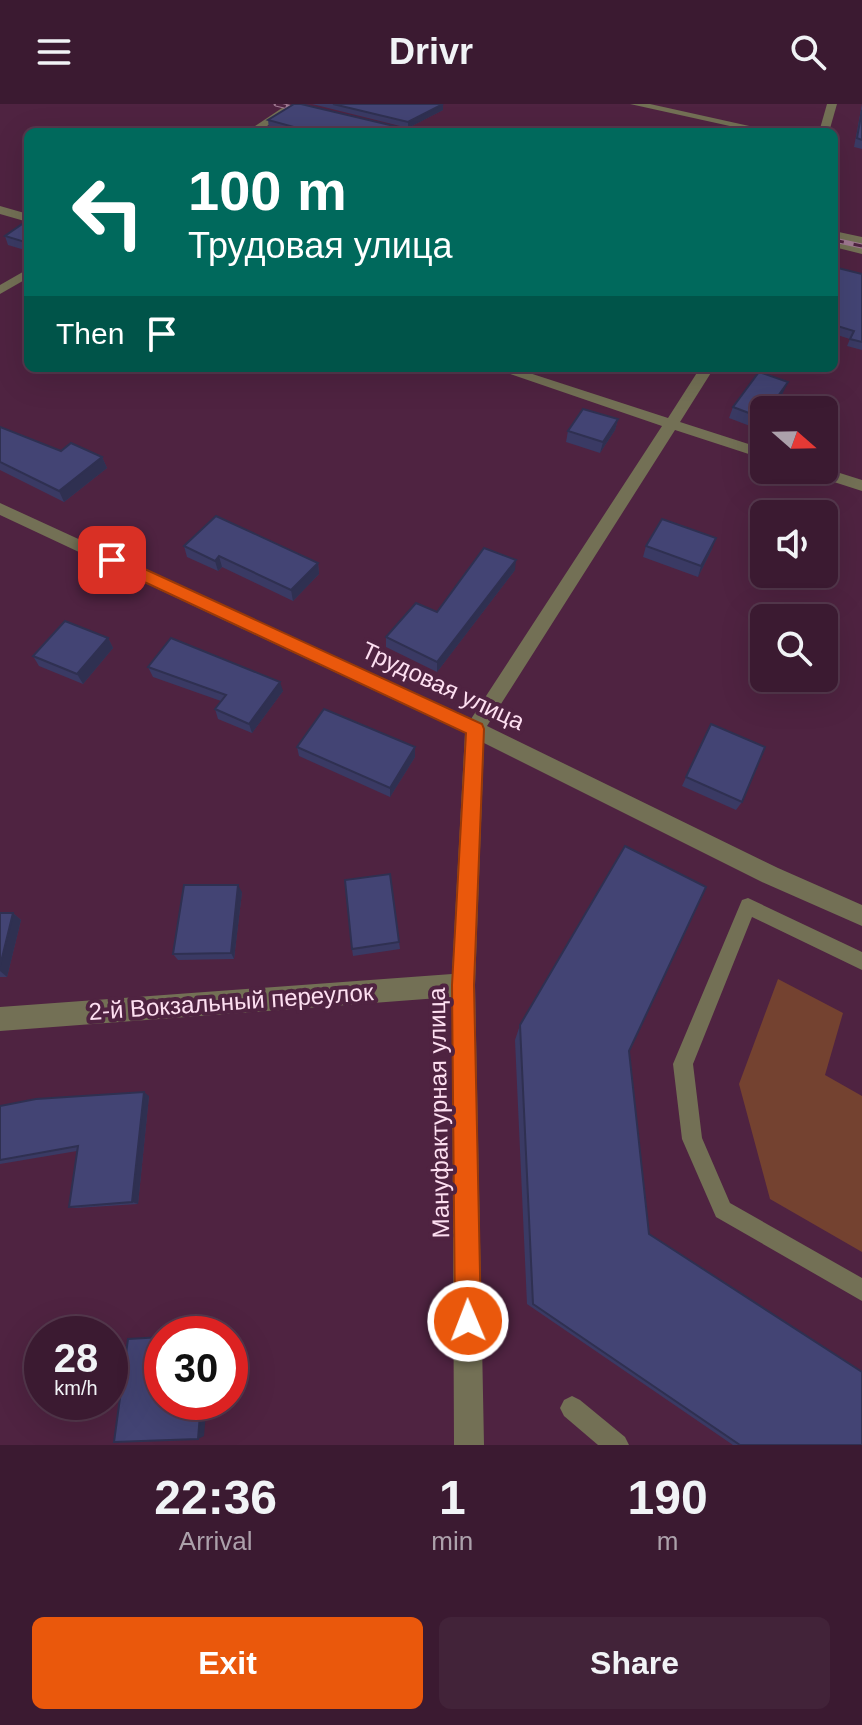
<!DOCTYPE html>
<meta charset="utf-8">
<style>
:root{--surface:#3b1a31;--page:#422339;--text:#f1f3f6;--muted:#aca1ab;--line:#54384d;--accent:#ea580c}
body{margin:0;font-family:Arial,sans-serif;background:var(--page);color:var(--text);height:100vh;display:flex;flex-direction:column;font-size:30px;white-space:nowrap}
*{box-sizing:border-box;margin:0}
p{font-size:26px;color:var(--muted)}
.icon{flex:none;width:44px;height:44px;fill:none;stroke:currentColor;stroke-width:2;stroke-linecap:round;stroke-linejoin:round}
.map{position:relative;height:1341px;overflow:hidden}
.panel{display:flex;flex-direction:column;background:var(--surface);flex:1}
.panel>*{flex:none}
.banner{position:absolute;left:24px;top:24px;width:814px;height:244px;border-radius:12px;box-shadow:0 8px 32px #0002,0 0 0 2px var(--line);background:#00695c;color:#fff;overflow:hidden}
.needle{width:52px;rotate:110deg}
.tools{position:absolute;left:750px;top:292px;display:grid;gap:16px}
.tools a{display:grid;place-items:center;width:88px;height:88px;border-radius:12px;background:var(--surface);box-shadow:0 8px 32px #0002,0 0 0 2px var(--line);font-size:40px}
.speed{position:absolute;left:24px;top:1212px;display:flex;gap:16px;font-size:40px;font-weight:700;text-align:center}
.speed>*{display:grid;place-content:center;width:104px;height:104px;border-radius:50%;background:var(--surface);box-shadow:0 8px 32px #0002,0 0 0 2px var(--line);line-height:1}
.speed small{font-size:20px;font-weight:400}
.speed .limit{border:12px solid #d22;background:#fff;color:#111}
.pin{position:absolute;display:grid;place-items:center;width:68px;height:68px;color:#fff;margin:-34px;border-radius:16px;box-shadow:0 4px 12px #0006}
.me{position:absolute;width:88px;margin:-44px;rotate:359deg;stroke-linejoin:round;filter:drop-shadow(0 0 6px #0008)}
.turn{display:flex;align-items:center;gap:28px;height:168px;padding:0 32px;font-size:36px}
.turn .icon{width:104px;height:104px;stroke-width:2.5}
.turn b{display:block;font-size:56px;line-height:68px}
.then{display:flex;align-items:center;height:76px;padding:0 32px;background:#0003;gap:16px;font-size:30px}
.eta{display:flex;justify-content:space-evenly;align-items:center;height:136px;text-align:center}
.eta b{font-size:48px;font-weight:800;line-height:56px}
.cta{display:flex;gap:16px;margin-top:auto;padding:16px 32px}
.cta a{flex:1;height:92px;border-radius:12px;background:var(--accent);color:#fff;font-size:32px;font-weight:800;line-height:92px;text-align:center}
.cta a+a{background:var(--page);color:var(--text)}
header{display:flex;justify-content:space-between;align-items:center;height:104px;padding:0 32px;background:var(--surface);font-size:36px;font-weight:800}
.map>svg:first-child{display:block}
</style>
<header><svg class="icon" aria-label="menu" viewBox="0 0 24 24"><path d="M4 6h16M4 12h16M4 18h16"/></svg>Drivr<svg class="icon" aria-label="search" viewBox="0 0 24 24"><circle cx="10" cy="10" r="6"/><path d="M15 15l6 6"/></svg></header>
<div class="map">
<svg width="862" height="1341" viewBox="0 0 862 1341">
<rect width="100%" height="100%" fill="#4f2341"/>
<polygon fill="#744230" points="778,875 843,909 825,971 862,992 862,1148 770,1095 739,980"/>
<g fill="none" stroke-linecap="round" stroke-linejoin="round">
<g fill="#737055" fill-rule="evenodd">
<polygon points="834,137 862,144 862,150 834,143"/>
<polygon points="748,794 862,848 862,866 752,813 693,960 702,1034 730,1099 862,1174 862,1197 716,1113 682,1035 673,960 742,796"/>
<polygon points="572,1292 580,1296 625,1333 629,1341 598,1341 564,1312 560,1304 564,1296"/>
</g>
<g fill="#737055" fill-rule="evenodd">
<polygon points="630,0 650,0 777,28 757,28"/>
<polygon points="827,0 837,0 829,28 819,28"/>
<polygon points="285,2 294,4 258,28 246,28"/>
<polygon points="369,16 412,26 413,28 394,28 365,21 364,19"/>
<polygon points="0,102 28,110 28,118 0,110"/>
<polygon points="834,127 862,133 862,141 834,135"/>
<polygon points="28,165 28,174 0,190 0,181"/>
<polygon points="493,264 514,264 668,314 700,264 714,264 680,318 764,345 764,355 675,326 487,622 778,764 862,801 862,822 762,778 484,639 475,881 484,1341 454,1341 452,893 0,927 0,903 452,870 465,629 0,411 0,399 471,615 662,322"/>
<polygon points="824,364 862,376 862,387 809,370 806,366"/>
</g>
<defs>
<g id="rail">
<polyline points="276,0 309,8"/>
<polyline points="834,136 862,142"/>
</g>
</defs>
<use href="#rail" stroke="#9f7991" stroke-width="5"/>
<use href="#rail" stroke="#4f2341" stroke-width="3" stroke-dasharray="10" stroke-linecap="butt"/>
</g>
<g fill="#3a3a64">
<polygon points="312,0 443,0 443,6 408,24"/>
<polygon points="862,0 862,45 854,43"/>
<polygon points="268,16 394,22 394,28 281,28 269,25"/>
<polygon points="28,116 28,147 8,141 5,132"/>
<polygon points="834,163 862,170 862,246 847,242 850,235 834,230"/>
<polygon points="783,289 764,306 764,316 758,325 729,314 733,303"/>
<polygon points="618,315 615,326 600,349 566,338 568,327"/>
<polygon points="0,323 61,347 102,353 107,364 64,398 0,366"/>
<polygon points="184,442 318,459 319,470 293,497 222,463 218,467 187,453"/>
<polygon points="646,442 712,445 698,473 643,453"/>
<polygon points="515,466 437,568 386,543 386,533 437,508"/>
<polygon points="108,534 113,544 83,580 39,562 33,552"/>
<polygon points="148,563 283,587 252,629 218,615 215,605 221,597 153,573"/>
<polygon points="711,620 742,698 736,706 682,682"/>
<polygon points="297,643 415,653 390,693 299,652"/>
<polygon points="390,770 400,845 353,852 352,845"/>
<polygon points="242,788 234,855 178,856 173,850"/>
<polygon points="0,809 13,809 21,816 7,873 0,873"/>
<polygon points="520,921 629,947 649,1130 862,1341 733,1341 527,1200 515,936"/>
<polygon points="149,992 138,1100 76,1104 69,1103 77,1047 0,1060 0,1002"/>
</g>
<g fill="#2f3051">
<polygon points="443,0 443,6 408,24 408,18"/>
<polygon points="394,22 394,28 383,28"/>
<polygon points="788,278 783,289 771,306 768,306"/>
<polygon points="618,315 615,326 600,349 603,338"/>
<polygon points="102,353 107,364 64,398 59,387"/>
<polygon points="716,434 712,445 698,473 701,462"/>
<polygon points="219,452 222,463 218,467 215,457"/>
<polygon points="516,456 515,466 437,568 437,558"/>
<polygon points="318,459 319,470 293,497 291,486"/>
<polygon points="108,534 113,544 83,580 77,570"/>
<polygon points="280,578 283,587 252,629 249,620"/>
<polygon points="415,643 415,653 390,693 390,684"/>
<polygon points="238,781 242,788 234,855 231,849"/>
<polygon points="13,809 21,816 7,873 0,867 0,862"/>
<polygon points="144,988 149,992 138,1100 132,1098"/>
<polygon points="201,1298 207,1298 204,1332 198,1335"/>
</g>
<g fill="#434474" stroke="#2f3051" stroke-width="2">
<polygon points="294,0 301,0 394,22 383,28 312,28 268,16"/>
<polygon points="333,0 443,0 408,18"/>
<polygon points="862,6 862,36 857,34"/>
<polygon points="28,116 28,139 5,132"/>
<polygon points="834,163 862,170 862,238 850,235 854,227 834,221"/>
<polygon points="759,268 788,278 768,306 764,306 764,311 762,314 733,303"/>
<polygon points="583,305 618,315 603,338 568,327"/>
<polygon points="0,323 61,347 71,339 102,353 59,387 0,358"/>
<polygon points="216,412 318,459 291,486 219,452 215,457 184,442"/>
<polygon points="662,415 716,434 701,462 646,442"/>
<polygon points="484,444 516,456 437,558 386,533 416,499 437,508"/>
<polygon points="65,517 108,534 77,570 33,552"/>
<polygon points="171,534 280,578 249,620 215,605 226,591 148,563"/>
<polygon points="324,605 415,643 390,684 297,643"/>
<polygon points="711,620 765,643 742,698 686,673"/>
<polygon points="625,742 706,783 629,947 649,1130 862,1268 862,1341 740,1341 533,1200 520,921"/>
<polygon points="390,770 399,838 352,845 345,776"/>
<polygon points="184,781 238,781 231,849 173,850"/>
<polygon points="0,809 13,809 0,862"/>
<polygon points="144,988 132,1098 69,1103 78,1042 0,1056 0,1002 36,995"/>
<polygon points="162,1233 162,1298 201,1298 198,1335 114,1338 128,1235"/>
</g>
<polygon fill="#ea580c" stroke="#983908" stroke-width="2" points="112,450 482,620 484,625 474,881 481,1217 477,1226 468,1230 459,1226 455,1217 452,881 466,629 106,460 106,452"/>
<g text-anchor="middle" stroke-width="8" stroke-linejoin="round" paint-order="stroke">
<g font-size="24" fill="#fddff1" stroke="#4f2341">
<text transform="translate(443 582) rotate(25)" y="8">Трудовая улица</text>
<text transform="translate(231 898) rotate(-4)" y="8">2-й Вокзальный переулок</text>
<text transform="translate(439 1009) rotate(-91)" y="8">Мануфактурная улица</text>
</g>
</g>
</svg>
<div class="tools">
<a><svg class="needle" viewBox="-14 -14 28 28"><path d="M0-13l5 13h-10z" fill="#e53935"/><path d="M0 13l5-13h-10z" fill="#aca1ab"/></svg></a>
<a><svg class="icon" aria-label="sound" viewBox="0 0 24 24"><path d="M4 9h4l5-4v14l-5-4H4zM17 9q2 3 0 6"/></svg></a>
<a><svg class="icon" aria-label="search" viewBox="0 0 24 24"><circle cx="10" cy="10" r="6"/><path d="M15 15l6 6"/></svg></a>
</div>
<div class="speed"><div>28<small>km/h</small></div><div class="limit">30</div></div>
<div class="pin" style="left:112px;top:456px;background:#d93025"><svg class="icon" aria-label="arrive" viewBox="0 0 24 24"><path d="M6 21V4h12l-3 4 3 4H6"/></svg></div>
<svg class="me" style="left:468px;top:1217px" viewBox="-20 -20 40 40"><circle r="17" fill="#ea580c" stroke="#fff" stroke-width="3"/><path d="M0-11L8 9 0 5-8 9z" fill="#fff"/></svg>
<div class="banner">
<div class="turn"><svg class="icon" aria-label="left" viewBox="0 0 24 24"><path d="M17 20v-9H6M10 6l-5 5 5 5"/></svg><div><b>100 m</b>Трудовая улица</div></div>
<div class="then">Then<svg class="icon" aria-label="arrive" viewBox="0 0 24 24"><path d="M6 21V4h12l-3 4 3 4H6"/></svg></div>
</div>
</div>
<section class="panel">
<div class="eta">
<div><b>22:36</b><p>Arrival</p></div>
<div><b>1</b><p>min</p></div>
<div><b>190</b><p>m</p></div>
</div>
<div class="cta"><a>Exit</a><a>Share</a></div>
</section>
